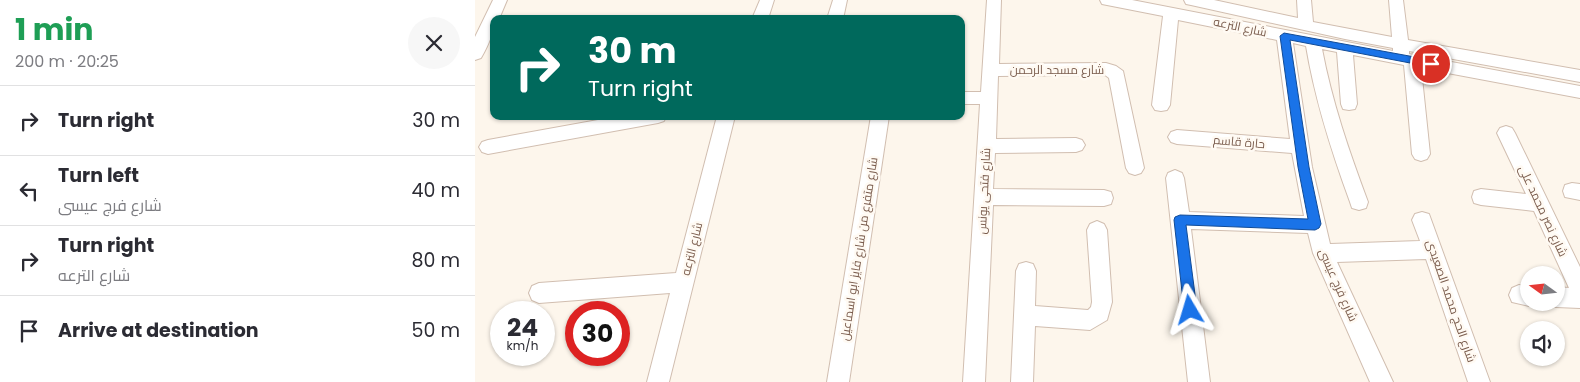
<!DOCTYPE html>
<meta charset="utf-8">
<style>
:root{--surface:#fff;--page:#f7f7f7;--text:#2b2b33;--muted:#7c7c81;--line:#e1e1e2}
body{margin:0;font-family:Poppins,Cairo,sans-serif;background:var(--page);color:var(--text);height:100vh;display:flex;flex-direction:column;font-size:19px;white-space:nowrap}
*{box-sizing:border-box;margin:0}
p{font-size:16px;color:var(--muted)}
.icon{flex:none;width:28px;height:28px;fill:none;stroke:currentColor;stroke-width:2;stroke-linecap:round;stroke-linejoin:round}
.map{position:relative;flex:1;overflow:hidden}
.drawer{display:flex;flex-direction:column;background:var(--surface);width:475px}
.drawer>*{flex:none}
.hud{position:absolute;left:15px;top:15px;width:475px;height:105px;border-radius:10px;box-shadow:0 1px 4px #0004;background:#00695c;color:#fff;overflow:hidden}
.needle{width:32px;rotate:285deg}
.fabs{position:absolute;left:1045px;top:266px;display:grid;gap:10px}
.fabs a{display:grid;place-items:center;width:45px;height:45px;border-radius:50%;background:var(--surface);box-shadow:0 1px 4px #0004;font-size:25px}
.speed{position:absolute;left:15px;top:301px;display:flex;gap:10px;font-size:25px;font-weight:700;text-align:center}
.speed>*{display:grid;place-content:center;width:65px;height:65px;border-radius:50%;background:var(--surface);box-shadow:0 1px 4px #0004;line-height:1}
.speed small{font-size:12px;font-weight:400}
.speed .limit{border:8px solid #d22;background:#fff;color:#111}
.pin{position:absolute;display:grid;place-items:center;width:42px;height:42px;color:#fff;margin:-21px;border:2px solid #fff;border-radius:50%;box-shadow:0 1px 5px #0007}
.me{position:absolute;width:55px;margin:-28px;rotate:353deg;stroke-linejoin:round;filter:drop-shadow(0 0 4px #0008)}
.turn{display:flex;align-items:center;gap:18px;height:105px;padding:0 15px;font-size:22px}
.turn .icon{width:65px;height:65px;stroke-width:2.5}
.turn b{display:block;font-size:35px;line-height:42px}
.round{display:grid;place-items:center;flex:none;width:52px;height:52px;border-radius:26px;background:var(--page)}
.headline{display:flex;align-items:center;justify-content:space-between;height:85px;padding:0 15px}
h1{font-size:30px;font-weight:700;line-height:38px;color:#1e9e55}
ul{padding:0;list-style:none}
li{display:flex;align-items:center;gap:15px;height:70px;padding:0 15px;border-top:1px solid var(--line)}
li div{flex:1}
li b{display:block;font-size:19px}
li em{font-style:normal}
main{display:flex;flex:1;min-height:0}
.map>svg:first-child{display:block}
</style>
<main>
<section class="drawer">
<div class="headline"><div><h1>1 min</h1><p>200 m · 20:25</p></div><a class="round"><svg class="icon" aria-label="close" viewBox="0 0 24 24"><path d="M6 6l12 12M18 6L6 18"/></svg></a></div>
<ul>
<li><svg class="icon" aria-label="right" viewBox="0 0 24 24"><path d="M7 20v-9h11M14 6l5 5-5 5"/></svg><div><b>Turn right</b></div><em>30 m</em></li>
<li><svg class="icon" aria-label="left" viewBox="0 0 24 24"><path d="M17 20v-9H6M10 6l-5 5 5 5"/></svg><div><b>Turn left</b><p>شارع فرج عيسى</p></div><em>40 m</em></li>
<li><svg class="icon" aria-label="right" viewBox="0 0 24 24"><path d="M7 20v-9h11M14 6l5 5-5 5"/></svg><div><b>Turn right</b><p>شارع الترعه</p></div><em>80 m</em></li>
<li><svg class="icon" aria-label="arrive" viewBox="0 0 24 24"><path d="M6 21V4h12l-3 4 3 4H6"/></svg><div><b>Arrive at destination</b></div><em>50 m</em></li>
</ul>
</section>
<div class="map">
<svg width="1105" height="382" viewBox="0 0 1105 382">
<rect width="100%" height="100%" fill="#fdf6ec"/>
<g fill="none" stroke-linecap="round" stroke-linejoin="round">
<defs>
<g id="street">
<path d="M 18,0 L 32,0 L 24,19 L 19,19 C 19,33 13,46 6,58 L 0,60 L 0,37 Z"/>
<polygon points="285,0 299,0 293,19 277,19"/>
<polygon points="358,0 372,0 368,19 352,19"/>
<polygon points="512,0 526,0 524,64 631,63 641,66 648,71 669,168 666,173 660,175 654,173 651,168 634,78 630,75 523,76 521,139 601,138 607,140 610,145 607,150 601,152 520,153 518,189 629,190 636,192 638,198 636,204 629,206 518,205 510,382 488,382 505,104 486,104 486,92 506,92"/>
<path d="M 625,0 L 657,0 L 918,51 L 918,48 L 870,39 L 716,5 L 711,4 L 709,0 L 739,0 L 823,18 L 822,0 L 836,0 L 838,22 L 917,37 L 914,0 L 928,0 L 933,40 L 1105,70 L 1105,82 L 934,51 L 934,54 L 1105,86 L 1105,98 L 946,68 L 955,154 L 952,159 L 946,161 L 940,159 L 937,154 L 929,65 L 878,55 L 882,104 L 880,109 L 874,110 L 868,109 L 866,104 L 862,52 L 847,49 C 857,102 874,151 893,202 L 891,208 L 884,210 L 877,208 L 875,202 C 856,150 840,100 831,46 L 818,43 L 837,167 L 855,244 L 945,241 L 937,220 L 940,214 L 947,212 L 954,214 L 1015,382 L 993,382 L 951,259 L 862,262 L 918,382 L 895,382 L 838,253 L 833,233 L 716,229 L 735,382 L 713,382 L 691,178 L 693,173 L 700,170 L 707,173 L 709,178 L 714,212 L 829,216 L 817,153 L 702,144 L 696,142 L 693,137 L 696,132 L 702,130 L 815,139 L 802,40 L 703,20 L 695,105 L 692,110 L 686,111 L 680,110 L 677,105 L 688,16 L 632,5 L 627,4 Z"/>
<polygon points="145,116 191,116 189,121 183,123 13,154 7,152 4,147 7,142 13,140"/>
<polygon points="242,116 260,116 194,382 172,382 195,293 64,303 57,300 54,293 57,286 64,283 201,273"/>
<polygon points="396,116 414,116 374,382 352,382"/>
<polygon points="1031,126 1037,128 1040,133 1105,267 1105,308 1081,307 1074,304 1073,302 1081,302 1081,287 1094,288 1059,211 1006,205 999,203 997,197 999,191 1006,189 1051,194 1022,133 1025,128"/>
<polygon points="1097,183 1105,184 1105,200 1090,197 1088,191 1090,185"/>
<polygon points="622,221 629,224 632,230 637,302 632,320 615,330 560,326 558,382 536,382 541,271 544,264 551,262 558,264 561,271 560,306 613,310 616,307 617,302 612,230 615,224"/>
<polygon points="1044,285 1054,286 1054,302 1061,303 1054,306 1037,302 1034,295 1037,288"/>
</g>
</defs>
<use href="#street" stroke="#d1beb0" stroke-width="2"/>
<use href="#street" fill="#fff" fill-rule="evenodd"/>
</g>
<polygon fill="#1a73e8" stroke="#114b97" points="809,33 956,60 961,64 956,67 815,40 834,167 846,224 844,228 840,230 711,225 722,310 720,314 715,316 711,314 709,310 699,220 700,217 705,215 833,219 823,167 805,36"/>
<g text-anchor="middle" stroke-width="5" stroke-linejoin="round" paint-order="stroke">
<g font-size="12" fill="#7a5c4d" stroke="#fffaf3">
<text transform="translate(765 27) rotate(12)" y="4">شارع الترعه</text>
<text x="582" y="74">شارع مسجد الرحمن</text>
<text transform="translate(764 142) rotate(5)" y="4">حارة قاسم</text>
<text transform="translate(509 191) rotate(-87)" y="4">شارع فتحى يونس</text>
<text transform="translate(1068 211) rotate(65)" y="4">شارع نصر محمد على</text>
<text transform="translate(217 249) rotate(-76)" y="4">شارع الترعه</text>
<text transform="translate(384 249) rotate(-81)" y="4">شارع متفرع من شارع فايز ابو اسماعيل</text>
<text transform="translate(863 285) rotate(66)" y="4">شارع فرج عيسى</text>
<text transform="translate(976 301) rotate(71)" y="4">شارع الحج محمد الصعيدى</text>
</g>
</g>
</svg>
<div class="fabs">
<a><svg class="needle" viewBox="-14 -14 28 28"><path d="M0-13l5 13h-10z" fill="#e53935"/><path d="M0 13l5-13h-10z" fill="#7c7c81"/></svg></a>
<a><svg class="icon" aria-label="sound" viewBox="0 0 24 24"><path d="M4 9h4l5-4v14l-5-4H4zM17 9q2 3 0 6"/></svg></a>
</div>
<div class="speed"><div>24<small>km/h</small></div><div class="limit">30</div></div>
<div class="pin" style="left:956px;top:64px;background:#d93025"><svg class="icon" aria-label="arrive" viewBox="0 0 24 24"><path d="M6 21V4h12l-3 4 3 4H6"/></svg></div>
<svg class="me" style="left:715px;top:310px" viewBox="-20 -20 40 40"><path d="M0-17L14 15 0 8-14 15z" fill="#1a73e8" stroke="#fff" stroke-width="4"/></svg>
<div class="hud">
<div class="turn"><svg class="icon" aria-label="right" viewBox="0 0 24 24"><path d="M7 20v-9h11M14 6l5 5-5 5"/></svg><div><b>30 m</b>Turn right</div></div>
</div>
</div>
</main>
